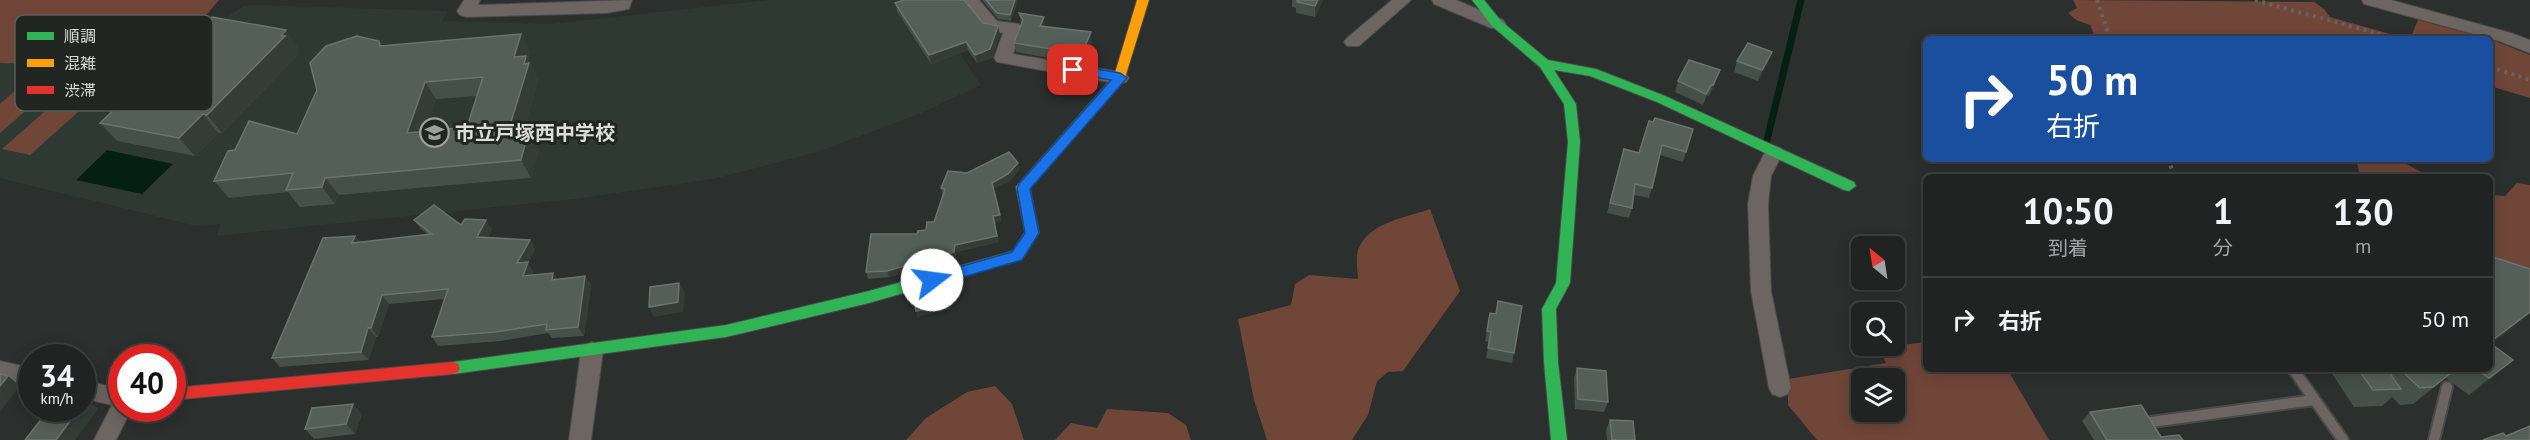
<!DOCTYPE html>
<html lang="ja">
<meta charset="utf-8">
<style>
:root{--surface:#202322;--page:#282b2a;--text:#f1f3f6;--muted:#a2a4a5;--line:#3d4040}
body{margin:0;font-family:"PT Sans","Noto Sans JP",sans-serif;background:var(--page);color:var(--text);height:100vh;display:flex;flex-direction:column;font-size:22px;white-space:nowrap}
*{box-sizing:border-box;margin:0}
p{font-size:20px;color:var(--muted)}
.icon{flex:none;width:33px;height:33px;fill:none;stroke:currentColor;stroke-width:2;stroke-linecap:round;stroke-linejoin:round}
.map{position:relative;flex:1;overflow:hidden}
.drawer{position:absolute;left:1923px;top:174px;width:570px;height:198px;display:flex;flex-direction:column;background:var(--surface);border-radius:9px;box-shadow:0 3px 15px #0003,0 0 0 2px var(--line)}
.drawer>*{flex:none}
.guide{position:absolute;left:1923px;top:36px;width:570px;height:126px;border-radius:9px;box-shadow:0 3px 15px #0003,0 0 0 2px var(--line);background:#1a4fa0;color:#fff;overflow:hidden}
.needle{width:39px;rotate:330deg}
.fabs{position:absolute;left:1851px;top:236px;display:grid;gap:12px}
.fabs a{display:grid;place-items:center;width:54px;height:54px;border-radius:9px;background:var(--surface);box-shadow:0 3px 15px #0003,0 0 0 2px var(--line);font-size:30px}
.speed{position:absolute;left:18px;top:344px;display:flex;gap:12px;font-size:30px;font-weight:700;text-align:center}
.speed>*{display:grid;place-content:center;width:78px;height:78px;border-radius:50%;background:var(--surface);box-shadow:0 3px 15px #0003,0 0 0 2px var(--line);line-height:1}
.speed small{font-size:15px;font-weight:400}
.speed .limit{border:9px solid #d22;background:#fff;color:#111}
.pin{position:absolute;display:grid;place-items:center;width:51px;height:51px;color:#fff;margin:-26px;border-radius:12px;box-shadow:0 3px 9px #0006}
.me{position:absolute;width:66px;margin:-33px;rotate:75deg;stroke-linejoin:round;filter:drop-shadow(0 0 4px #0008)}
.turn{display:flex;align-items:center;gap:21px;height:126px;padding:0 24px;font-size:27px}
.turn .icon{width:78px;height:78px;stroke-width:2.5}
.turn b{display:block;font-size:42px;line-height:51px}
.eta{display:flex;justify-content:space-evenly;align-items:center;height:102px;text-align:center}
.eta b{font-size:36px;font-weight:600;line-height:42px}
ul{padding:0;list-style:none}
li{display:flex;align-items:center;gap:18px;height:84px;padding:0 24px;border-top:2px solid var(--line)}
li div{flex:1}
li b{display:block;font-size:22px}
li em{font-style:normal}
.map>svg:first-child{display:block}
</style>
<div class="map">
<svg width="2530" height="440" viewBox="0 0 2530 440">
<rect width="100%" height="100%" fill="#2b2f2d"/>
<polygon fill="#2e3934" points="769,0 924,0 981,85 919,114 818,152 713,179 574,199 216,236 221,224 196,226 0,178 0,48 172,63 207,32 243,6 256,5 448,11 442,21 552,24"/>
<g fill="#704639" fill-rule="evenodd">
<polygon points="0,0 219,0 203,19 175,32 160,52 123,77 69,81 32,64 0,63"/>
<polygon points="2073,0 2314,2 2324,9 2330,17 2408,39 2096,39 2090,25 2076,20 2068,13 2077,8"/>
<polygon points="2418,20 2490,39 2410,39"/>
<polygon points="2490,39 2530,55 2530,98 2490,86"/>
<polygon points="17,89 44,95 0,133 0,104"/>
<polygon points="60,98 87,104 30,155 2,149"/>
<polygon points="2356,159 2397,159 2431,177 2374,177 2359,172"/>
<polygon points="2517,183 2530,185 2530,286 2490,274 2490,195 2505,196"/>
<path d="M 1430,209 L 1460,291 L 1403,371 L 1388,372 L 1377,381 L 1368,415 L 1352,440 L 1267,440 L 1254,400 L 1238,319 L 1291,305 L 1295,284 L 1309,275 L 1358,279 C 1358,272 1356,263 1357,255 C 1362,224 1404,218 1430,209 Z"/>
<path d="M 1926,342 L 1926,369 L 2007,369 L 2049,440 L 1817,440 L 1788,405 L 1788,379 L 1886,363 L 1879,348 ZM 1862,378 L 1894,378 L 1894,411 L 1862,411 Z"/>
<polygon points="995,386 1012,404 1024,440 906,440 926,418 967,392"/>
<polygon points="1107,409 1168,413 1186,425 1191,440 1055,440 1071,423 1097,428"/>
</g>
<polygon fill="#042014" points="107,150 173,164 142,194 76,180"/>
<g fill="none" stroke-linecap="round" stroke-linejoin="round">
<polyline stroke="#042014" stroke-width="7" points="1766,144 1801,0"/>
<defs>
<g id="lane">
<polyline points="2293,369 2343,440"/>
<polyline points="2151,422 2314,400"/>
<polyline points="2434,440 2447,387"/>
</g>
<g id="street">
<polygon points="464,0 480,0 478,5 632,0 629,9 607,13 466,17 460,15 457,11"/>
<polygon points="962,0 979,0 997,21 1019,24 1022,28 1013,54 1120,72 1126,74 1129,78 1126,82 1120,84 997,62 994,58 1003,33 986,30"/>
<polygon points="1392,0 1411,0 1359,46 1347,46 1344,42 1347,38"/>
<polygon points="1432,0 1456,0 1503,20 1506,24 1503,28 1491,28 1434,4"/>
<polygon points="2362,0 2391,0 2511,33 2530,40 2530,53 2499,41 2364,4"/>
<polygon points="1774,146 1781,148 1783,153 1771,176 1768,204 1771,291 1791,388 1788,394 1780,397 1772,394 1769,388 1751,291 1748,204 1753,176 1767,148"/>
<polygon points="592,342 599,345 603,351 591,440 569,440 581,351 585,345"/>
<polygon points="0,361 32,368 32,386 0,379"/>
<polygon points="82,380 122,389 122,408 132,408 116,440 94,440 112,405 82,398"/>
</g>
<g id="fast">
<polygon points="1472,0 1484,0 1501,21 1548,60 1596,69 1665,96 1854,182 1856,186 1849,191 1844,190 1657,102 1590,76 1554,70 1576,104 1580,142 1570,283 1556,309 1558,362 1567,440 1551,440 1544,362 1542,309 1556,283 1568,142 1564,104 1540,67 1493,27"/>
<polygon points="1017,250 1022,251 1024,255 1022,259 869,303 726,337 453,374 448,372 446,368 448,364 453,362 726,325 869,291"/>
</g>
<polygon id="slow" points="1137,0 1149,0 1124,81 1030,188 1039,233 1022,259 1012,259 1010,255 1025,232 1016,187 1114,76"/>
<polygon id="jam" points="453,362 458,364 460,368 458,372 453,374 172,400 172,388"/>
</defs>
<use href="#lane" stroke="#484a49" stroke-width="14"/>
<use href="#street" stroke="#484a49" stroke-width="2"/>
<use href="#fast" stroke="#484a49" stroke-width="2"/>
<use href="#slow" stroke="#484a49" stroke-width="2"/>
<use href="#jam" stroke="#484a49" stroke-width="2"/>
<g stroke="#676360" stroke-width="4" stroke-dasharray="3 4.5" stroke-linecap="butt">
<polyline points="2097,0 2110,39"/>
<polyline points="2255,0 2397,39"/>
<polyline points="2490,67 2530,80"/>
<polyline points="2167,159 2176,177"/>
</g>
<use href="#lane" stroke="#6d6561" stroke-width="10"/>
<use href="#street" fill="#6d6561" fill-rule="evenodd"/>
<use href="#fast" fill="#30b455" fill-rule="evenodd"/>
<use href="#slow" fill="#ff9f0a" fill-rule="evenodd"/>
<use href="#jam" fill="#e5322d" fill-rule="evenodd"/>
</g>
<g fill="#45504b" fill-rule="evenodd">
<polygon points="982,0 1018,0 1011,21 998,19"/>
<polygon points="1292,0 1323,0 1315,17 1296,13 1296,8 1292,7"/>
<polygon points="895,3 983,23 1000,35 992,58 977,63 968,50 931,64 897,11"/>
<polygon points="1019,13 1045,26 1092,41 1083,64 1016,52 1014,43 1021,24"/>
<path d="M 379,41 L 382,46 L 530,52 L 528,59 L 536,73 L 535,75 L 538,81 L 523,133 L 539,150 L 531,178 L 339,195 L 335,204 L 300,207 L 288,192 L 229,198 L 214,181 L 235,150 L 297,134 ZM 477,96 L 467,127 L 425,131 L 436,99 Z"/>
<polygon points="299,49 296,52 298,55 222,133 218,133 195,156 117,141 100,123"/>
<polygon points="1737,61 1768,63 1758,81 1734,72"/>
<polygon points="1678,81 1716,81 1709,96 1707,95 1703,105 1675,92"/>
<polygon points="1693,129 1683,162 1660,155 1649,198 1634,195 1632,208 1629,218 1607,213 1624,149 1639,153"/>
<polygon points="1018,163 1019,170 1010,181 993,189 1001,221 994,223 999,242 956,252 956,259 889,277 868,279 866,272 917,234 926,230 934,222 943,195 941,188 967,173"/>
<polygon points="414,220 492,229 488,237 530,240 535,249 528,263 533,271 532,276 553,273 557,279 585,276 591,285 584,336 552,338 548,333 501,341 438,346 432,337 445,299 389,304 378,337 376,337 369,360 280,367 272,358 355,236 360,242 428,234 421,229"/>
<polygon points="2490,256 2512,328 2491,344 2493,377 2469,395 2446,378 2413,404 2400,405 2392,397 2382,406 2354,407 2329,369 2490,369"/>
<polygon points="1490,313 1514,353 1512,363 1486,358 1489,342 1485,341"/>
<polygon points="1577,368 1608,402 1604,412 1575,409 1574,378"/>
<polygon points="2090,412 2161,437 2183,440 2094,440 2082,421"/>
<polygon points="362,414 355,434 314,439 305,429"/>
<polygon points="1610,420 1635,440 1607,440 1606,430"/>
</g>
<g fill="#343c38">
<polygon points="1015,0 1018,0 1011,21 1010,15"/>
<polygon points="1318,0 1323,0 1315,17 1315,6"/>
<polygon points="1044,17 1045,26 1042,35 1040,26"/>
<polygon points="998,26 1000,35 992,58 977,63 975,55"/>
<polygon points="286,30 299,49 296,52 298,55 222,133 207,115"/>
<polygon points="1091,32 1092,41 1083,64 1082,54"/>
<polygon points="521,34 530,52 528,59 536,73 535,75 538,81 518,152 507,135 514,57"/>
<polygon points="966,42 968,50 931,64 929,55"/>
<polygon points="1772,52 1768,63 1758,81 1762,70"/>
<polygon points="1720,70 1716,81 1709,96 1713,85"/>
<polygon points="425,82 436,99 419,150 407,133"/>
<polygon points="203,114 218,133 195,156 179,138"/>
<polygon points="528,133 539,150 531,178 521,160"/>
<polygon points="1018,163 1019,170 1010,181 993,189 992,183"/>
<polygon points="325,178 339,195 335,204 322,187"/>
<polygon points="1000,215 1001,221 994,223 993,216"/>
<polygon points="486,220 492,229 483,246 477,237"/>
<polygon points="355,236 362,245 352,243"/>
<polygon points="997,236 999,242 956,252 956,259 889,277 887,271 955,245"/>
<polygon points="530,240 535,249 528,263 533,271 529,285 523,276 517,263"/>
<polygon points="553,273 559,282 552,280"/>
<polygon points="585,276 591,285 584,336 578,327"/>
<polygon points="679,283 685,293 683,312 654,317 649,307"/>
<polygon points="947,283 952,309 917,317 916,311"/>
<polygon points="382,295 389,304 378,337 371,328"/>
<polygon points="2530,312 2512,328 2490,344 2490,342"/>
<polygon points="368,328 376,337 369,360 361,352"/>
<polygon points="2513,360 2493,377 2469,395 2489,378"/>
<polygon points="2456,369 2457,369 2446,378 2413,404"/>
<polygon points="8,376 20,386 0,412 0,386"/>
<polygon points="86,399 98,409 75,440 56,440 80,408 82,408 82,404"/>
<polygon points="353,404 362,414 355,434 346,424"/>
</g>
<g fill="#555f5a" stroke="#6a736e" stroke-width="1.5" fill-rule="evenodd">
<polygon points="904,0 964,0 983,23 998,26 990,49 975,55 966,42 929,55 895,3"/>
<polygon points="986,0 1015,0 1010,15 997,13"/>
<polygon points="1297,0 1318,0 1315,6 1297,2"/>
<polygon points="1019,13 1044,17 1040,26 1091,32 1082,54 1014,43 1023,20"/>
<polygon points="212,17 286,30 281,36 285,36 207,115 203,114 179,138 100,123"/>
<path d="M 521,34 L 514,57 L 526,56 L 524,64 L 529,63 L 507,135 L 528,133 L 521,160 L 325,178 L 322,187 L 286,190 L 293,173 L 214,181 L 228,151 L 235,150 L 249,121 L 297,134 L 317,90 L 310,63 L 326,46 L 357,36 L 379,41 L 380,46 ZM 483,77 L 467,127 L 407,133 L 425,82 Z"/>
<polygon points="1748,43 1772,52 1762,70 1737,61"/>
<polygon points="1689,60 1720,70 1713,85 1711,85 1706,94 1678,81"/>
<polygon points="1655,118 1693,129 1686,152 1662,145 1652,188 1635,184 1632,208 1610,203 1624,149 1639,153 1649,121 1653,122"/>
<polygon points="1009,152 1018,163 1008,174 992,183 1000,215 993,216 997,236 955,245 954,252 887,271 866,272 871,234 917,234 918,231 926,230 927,222 934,222 945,189 941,188 948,171 967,173"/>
<polygon points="434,205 461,225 465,219 486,220 477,237 530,240 517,263 528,262 523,276 553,273 552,280 585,276 578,327 546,330 547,324 495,332 432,337 448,289 382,295 371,328 368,328 361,352 272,358 323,238 355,236 352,243 432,234 414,220"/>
<polygon points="2490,256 2530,269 2530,312 2490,342"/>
<polygon points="679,283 678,302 649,307 650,287"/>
<polygon points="947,283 951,303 916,311 913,293"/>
<polygon points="1498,301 1522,306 1514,353 1488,348 1491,332 1487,331 1490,313 1496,314"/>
<polygon points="2490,343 2513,360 2489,378 2476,369 2490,369"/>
<polygon points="1577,368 1606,371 1608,402 1578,399"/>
<polygon points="2358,369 2393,369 2389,372 2401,389 2373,390"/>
<polygon points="2400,369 2456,369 2433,387 2420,388"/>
<polygon points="0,374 8,376 0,386"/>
<polygon points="353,404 346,424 305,429 312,408"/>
<polygon points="2141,405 2161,437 2179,435 2183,440 2107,440 2090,412"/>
<polygon points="50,408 80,408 56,440 25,440"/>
<polygon points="1610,420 1633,421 1635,440 1612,440"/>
<polygon points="2530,426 2530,440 2483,440 2503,433 2506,436"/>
</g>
<polygon fill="#1a73e8" stroke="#114b97" stroke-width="1.5" points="1073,65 1120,73 1127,78 1030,189 1039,233 1022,260 932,286 927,284 925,280 927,276 1012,252 1025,233 1017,188 1019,184 1111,80 1069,73 1067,70 1069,67"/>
<defs>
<symbol id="school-ring" viewBox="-11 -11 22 22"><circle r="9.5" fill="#212623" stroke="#9da09e" stroke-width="1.5"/><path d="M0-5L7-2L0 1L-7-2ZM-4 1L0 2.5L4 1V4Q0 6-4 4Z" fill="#9da09e"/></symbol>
</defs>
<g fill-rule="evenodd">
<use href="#school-ring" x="418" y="116" width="33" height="33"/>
</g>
<g text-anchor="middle" stroke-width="6" stroke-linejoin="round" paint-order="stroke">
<g font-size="20" font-weight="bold" fill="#dadddb" stroke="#212623" text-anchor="start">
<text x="455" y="140">市立戸塚西中学校</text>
</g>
</g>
<rect x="15" y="15" width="198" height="96" rx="9" fill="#212623" stroke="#585d5a" stroke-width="1.5"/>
<rect x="27" y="32" width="27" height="8" fill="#30b455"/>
<rect x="27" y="59" width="27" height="8" fill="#ff9f0a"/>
<rect x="27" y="86" width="27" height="8" fill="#e5322d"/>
<g font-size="16" fill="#dadddb">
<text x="64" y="42">順調</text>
<text x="64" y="69">混雑</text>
<text x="64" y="96">渋滞</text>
</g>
</svg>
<div class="fabs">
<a><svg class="needle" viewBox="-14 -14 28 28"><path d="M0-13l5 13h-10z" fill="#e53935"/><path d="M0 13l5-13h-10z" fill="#a2a4a5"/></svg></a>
<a><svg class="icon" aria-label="search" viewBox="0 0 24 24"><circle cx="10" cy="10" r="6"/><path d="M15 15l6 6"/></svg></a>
<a><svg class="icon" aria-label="layers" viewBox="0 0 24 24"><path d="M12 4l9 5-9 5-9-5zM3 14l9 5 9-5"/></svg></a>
</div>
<div class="speed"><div>34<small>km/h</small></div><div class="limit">40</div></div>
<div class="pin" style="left:1073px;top:70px;background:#d93025"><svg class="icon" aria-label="arrive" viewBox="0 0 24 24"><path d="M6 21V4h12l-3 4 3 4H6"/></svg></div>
<svg class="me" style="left:932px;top:280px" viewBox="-20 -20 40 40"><circle r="19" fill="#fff"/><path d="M0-13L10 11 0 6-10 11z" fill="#1a73e8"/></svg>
<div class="guide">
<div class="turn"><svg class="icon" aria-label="right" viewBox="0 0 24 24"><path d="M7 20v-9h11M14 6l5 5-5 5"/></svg><div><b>50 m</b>右折</div></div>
</div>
<section class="drawer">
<div class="eta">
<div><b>10:50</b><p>到着</p></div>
<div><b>1</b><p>分</p></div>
<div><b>130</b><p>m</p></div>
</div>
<ul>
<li><svg class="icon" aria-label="right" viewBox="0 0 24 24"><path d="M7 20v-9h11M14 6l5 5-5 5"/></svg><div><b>右折</b></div><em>50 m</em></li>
</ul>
</section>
</div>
